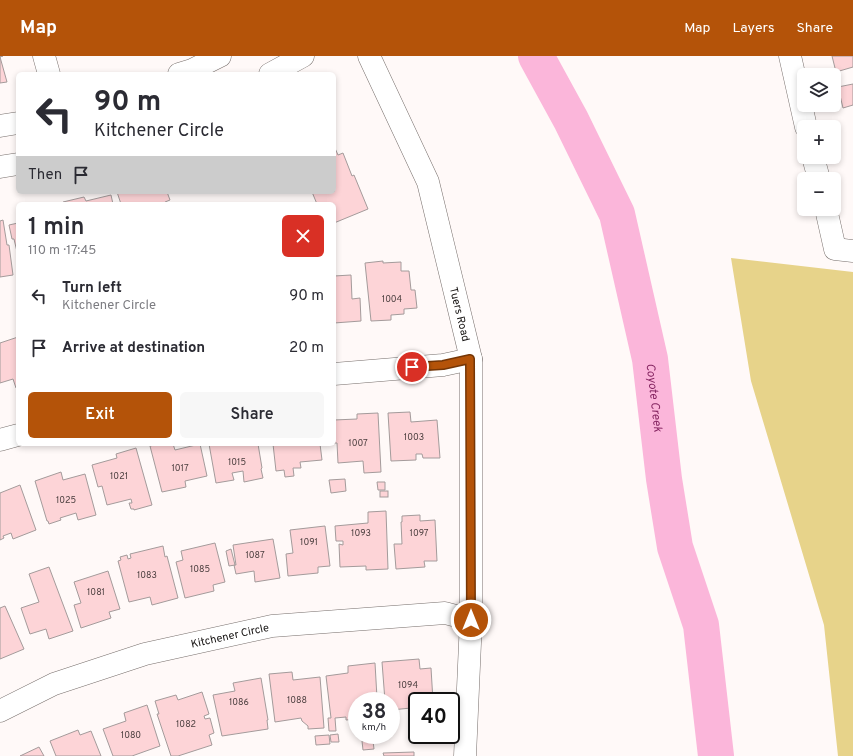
<!DOCTYPE html>
<meta charset="utf-8">
<style>
:root{--surface:#fff;--page:#f7f7f7;--text:#2b2b33;--muted:#7c7c81;--accent:#b45309}
body{margin:0;font-family:Overpass,sans-serif;background:var(--page);color:var(--text);height:100vh;display:flex;flex-direction:column;font-size:15px;white-space:nowrap}
*{box-sizing:border-box;margin:0}
p{font-size:13px;color:var(--muted)}
.icon{flex:none;width:22px;height:22px;fill:none;stroke:currentColor;stroke-width:2;stroke-linecap:round;stroke-linejoin:round}
.map{position:relative;flex:1;overflow:hidden}
.panel{position:absolute;left:16px;top:146px;width:320px;height:244px;display:flex;flex-direction:column;background:var(--surface);border-radius:6px;box-shadow:0 2px 6px #0003}
.panel>*{flex:none}
.top-card{position:absolute;left:16px;top:16px;width:320px;height:122px;border-radius:6px;box-shadow:0 2px 6px #0003;background:#fff;color:var(--text);overflow:hidden}
.fabs{position:absolute;left:797px;top:12px;display:grid;gap:8px}
.fabs a{display:grid;place-items:center;width:44px;height:44px;border-radius:6px;background:var(--surface);box-shadow:0 2px 6px #0003;font-size:20px}
.speed{position:absolute;left:348px;top:636px;display:flex;gap:8px;font-size:20px;font-weight:700;text-align:center}
.speed>*{display:grid;place-content:center;width:52px;height:52px;border-radius:50%;background:var(--surface);box-shadow:0 2px 6px #0003;line-height:1}
.speed small{font-size:10px;font-weight:400}
.speed .limit{border:2px solid #111;border-radius:6px;background:#fff;color:#111}
.pin{position:absolute;display:grid;place-items:center;width:34px;height:34px;color:#fff;margin:-17px;border:2px solid #fff;border-radius:50%;box-shadow:0 1px 4px #0007}
.me{position:absolute;width:44px;margin:-22px;rotate:0deg;stroke-linejoin:round;filter:drop-shadow(0 0 3px #0008)}
.turn{display:flex;align-items:center;gap:14px;height:84px;padding:0 12px;font-size:18px}
.turn .icon{width:52px;height:52px;stroke-width:2.5}
.turn b{display:block;font-size:28px;line-height:34px}
.then{display:flex;align-items:center;height:38px;padding:0 12px;background:#0003;gap:8px;font-size:15px}
.round{display:grid;place-items:center;flex:none;width:42px;height:42px;border-radius:6px;background:var(--page)}
.summary{display:flex;align-items:center;justify-content:space-between;height:68px;padding:0 12px}
h1{font-size:24px;font-weight:600;line-height:30px}
.button{display:flex;gap:8px;margin-top:auto;padding:8px 12px}
.button a{flex:1;height:46px;border-radius:6px;background:var(--accent);color:#fff;font-size:16px;font-weight:600;line-height:46px;text-align:center}
.button a+a{background:var(--page);color:var(--text)}
ul{padding:0;list-style:none}
li{display:flex;align-items:center;gap:12px;height:52px;padding:0 12px}
li div{flex:1}
li b{display:block;font-size:15px}
li em{font-style:normal}
header{display:flex;align-items:center;gap:24px;box-sizing:border-box;height:56px;padding:0 20px;background:var(--accent);color:#fff}
header strong{font-size:19px}
nav{display:flex;gap:22px;margin-inline-start:auto;font-size:14px}
.map>svg:first-child{display:block}
</style>
<header>
<strong>Map</strong>
<nav><a>Map</a><a>Layers</a><a>Share</a></nav>
</header>
<div class="map">
<svg width="853" height="700" viewBox="0 0 853 700">
<rect width="100%" height="100%" fill="#fff9f8"/>
<polygon fill="#e7d38a" points="731,202 853,216 853,700 838,700 824,569 751,325"/>
<g fill="none" stroke-linecap="round" stroke-linejoin="round">
<path stroke="#fbb6da" stroke-width="36" id="s1" d="M 536,0 L 571,64 L 617,158 L 650,303 L 664,423 L 675,491 L 701,569 L 716,700"/>
</g>
<g fill="#fdd4d7" stroke="#a49b9b">
<polygon points="0,0 3,0 0,1 7,26 0,27"/>
<polygon points="832,0 853,0 853,11 836,16"/>
<polygon points="853,28 853,49 843,52 838,31"/>
<polygon points="334,90 338,99 343,97 352,120 354,119 368,153 334,167 334,148 317,148 312,136 334,136"/>
<polygon points="117,136 167,136 170,144 165,146 166,148 121,148"/>
<polygon points="111,139 113,148 64,148 63,146 84,141 86,145"/>
<polygon points="3,164 7,189 9,189 13,219 0,221 0,165"/>
<polygon points="18,167 18,200 14,183 12,183 9,169"/>
<polygon points="383,205 383,207 401,206 401,215 409,215 411,234 415,234 417,252 404,253 404,258 391,259 391,264 371,265 365,207"/>
<polygon points="351,219 352,243 360,242 361,265 334,267 334,220"/>
<polygon points="18,281 18,331 16,332 13,323 0,327 0,287"/>
<polygon points="410,356 411,366 437,364 440,402 423,402 422,398 416,398 416,404 391,405 388,357"/>
<polygon points="378,357 381,416 364,417 363,405 338,407 337,387 334,387 334,364 357,363 357,358"/>
<polygon points="159,388 173,388 175,394 200,388 207,420 185,425 186,431 162,436 150,390"/>
<polygon points="209,388 258,388 262,412 261,413 263,422 244,426 243,415 232,417 234,424 216,427"/>
<polygon points="273,388 320,388 322,404 300,406 301,412 293,412 294,420 285,421 284,414 276,415"/>
<polygon points="136,392 152,449 134,454 134,453 131,453 129,447 132,447 131,443 107,449 102,430 98,431 92,409 117,402 116,398"/>
<polygon points="61,416 63,424 85,418 96,459 78,464 76,457 60,462 61,464 49,468 48,465 47,465 35,425"/>
<polygon points="345,423 346,435 331,437 329,424"/>
<polygon points="377,426 385,426 385,434 378,434"/>
<polygon points="20,429 36,474 13,483 11,477 3,480 4,482 0,484 0,437"/>
<rect x="380" y="435" width="8" height="6"/>
<polygon points="386,455 388,513 366,514 366,510 340,511 339,488 343,489 343,485 336,485 335,470 368,467 368,456"/>
<polygon points="420,459 420,465 435,464 437,505 424,505 425,511 396,513 394,488 402,488 401,466 402,466 402,460"/>
<polygon points="325,470 330,510 318,511 318,517 288,520 286,498 293,497 290,474"/>
<polygon points="273,483 280,522 255,526 254,515 236,518 234,509 236,509 233,489"/>
<polygon points="215,487 225,526 213,529 214,535 185,542 176,506 183,504 181,495"/>
<polygon points="163,490 165,501 167,500 178,542 152,549 150,541 129,546 118,505 121,504 120,501 127,499 128,503 131,502 130,498"/>
<polygon points="231,493 235,509 229,510 226,495"/>
<polygon points="49,511 73,575 49,583 46,573 30,578 21,552 39,546 29,518"/>
<polygon points="108,515 120,553 109,556 111,562 81,572 74,549 81,547 74,526"/>
<polygon points="5,550 24,593 0,603 0,552"/>
<polygon points="419,603 420,613 431,612 433,645 417,645 417,647 411,647 411,652 391,654 391,645 385,645 382,606"/>
<polygon points="375,607 377,642 379,642 379,645 357,645 357,663 346,664 346,661 335,662 336,675 329,675 328,662 331,662 326,620 348,617 348,610"/>
<polygon points="292,616 293,624 320,621 324,672 308,673 308,670 302,665 301,662 275,666 269,618"/>
<polygon points="261,622 268,664 267,664 268,673 222,680 213,639 235,635 233,627"/>
<polygon points="202,636 209,658 204,660 205,663 210,662 214,677 209,679 212,689 178,700 171,700 157,658 159,658 155,645 176,639 178,644"/>
<polygon points="147,649 160,690 132,700 113,700 103,673 126,665 124,657"/>
<polygon points="78,674 80,679 91,675 101,700 56,700 50,685"/>
<polygon points="338,678 339,686 331,686 330,679"/>
<polygon points="329,679 330,688 316,689 315,680"/>
<polygon points="362,685 373,685 374,693 363,694"/>
<polygon points="39,691 44,700 20,700"/>
<polygon points="414,696 414,700 384,700 383,697"/>
</g>
<g fill="none" stroke-linecap="round" stroke-linejoin="round">
<defs>
<g id="minor">
<polyline points="44,0 49,18"/>
<path id="s2" d="M 369,0 L 428,126 L 471,303 L 471,564 L 465,700"/>
<polyline points="790,0 806,71"/>
<polyline points="813,101 819,123"/>
<polyline points="826,153 835,193 853,195"/>
<polyline points="334,318 443,309 471,303"/>
<polyline points="0,384 18,379"/>
<path id="s3" d="M 0,655 L 54,628 L 145,598 L 272,570 L 445,557 L 471,564"/>
</g>
<g id="major">
<polyline points="179,18 192,14 220,0"/>
<polyline points="270,18 303,0"/>
<polyline points="0,70 18,67"/>
<polyline points="0,111 18,108"/>
</g>
</defs>
<use href="#minor" stroke="#776f6c" stroke-width="23"/>
<use href="#major" stroke="#776f6c" stroke-width="23"/>
<use href="#minor" stroke="#fff" stroke-width="22"/>
<use href="#major" stroke="#fff" stroke-width="22"/>
</g>
<g fill="none" stroke-linecap="round" stroke-linejoin="round">
<defs>
<polyline id="route" points="412,311 443,309 470,303 471,564"/>
</defs>
<use href="#route" stroke="#753606" stroke-width="10"/>
<use href="#route" stroke="#b45309" stroke-width="7"/>
</g>
<g text-anchor="middle" stroke-width="3.5" stroke-linejoin="round" paint-order="stroke">
<g font-size="9" fill="#4d4040">
<text x="392" y="246">1004</text>
<text x="414" y="384">1003</text>
<text x="358" y="390">1007</text>
<text x="237" y="409">1015</text>
<text x="180" y="415">1017</text>
<text x="119" y="423">1021</text>
<text x="66" y="447">1025</text>
<text x="361" y="480">1093</text>
<text x="419" y="480">1097</text>
<text x="309" y="489">1091</text>
<text x="255" y="502">1087</text>
<text x="200" y="516">1085</text>
<text x="147" y="522">1083</text>
<text x="96" y="539">1081</text>
<text x="408" y="632">1094</text>
<text x="297" y="647">1088</text>
<text x="239" y="649">1086</text>
<text x="186" y="671">1082</text>
<text x="131" y="682">1080</text>
</g>
<g font-size="11" fill="#120f0e" stroke="#fff">
<text dy="4" stroke="none"><textPath href="#s2" startOffset="275">Tuers Road</textPath></text>
<text dy="4" stroke="none"><textPath href="#s3" startOffset="243">Kitchener Circle</textPath></text>
</g>
<g font-size="12" font-style="italic" fill="#862662" stroke="#fff">
<text dy="4" stroke="none"><textPath href="#s1" startOffset="365">Coyote Creek</textPath></text>
</g>
</g>
</svg>
<div class="fabs">
<a><svg class="icon" aria-label="layers" viewBox="0 0 24 24"><path d="M12 4l9 5-9 5-9-5zM3 14l9 5 9-5"/></svg></a>
<a>+</a>
<a>−</a>
</div>
<div class="speed"><div>38<small>km/h</small></div><div class="limit">40</div></div>
<div class="pin" style="left:412px;top:311px;background:#d93025"><svg class="icon" aria-label="arrive" viewBox="0 0 24 24"><path d="M6 21V4h12l-3 4 3 4H6"/></svg></div>
<svg class="me" style="left:471px;top:564px" viewBox="-20 -20 40 40"><circle r="17" fill="#b45309" stroke="#fff" stroke-width="3"/><path d="M0-11L8 9 0 5-8 9z" fill="#fff"/></svg>
<div class="top-card">
<div class="turn"><svg class="icon" aria-label="left" viewBox="0 0 24 24"><path d="M17 20v-9H6M10 6l-5 5 5 5"/></svg><div><b>90 m</b>Kitchener Circle</div></div>
<div class="then">Then<svg class="icon" aria-label="arrive" viewBox="0 0 24 24"><path d="M6 21V4h12l-3 4 3 4H6"/></svg></div>
</div>
<section class="panel">
<div class="summary"><div><h1>1 min</h1><p>110 m · 17:45</p></div><a class="round" style="background:#d93025;color:#fff"><svg class="icon" aria-label="close" viewBox="0 0 24 24"><path d="M6 6l12 12M18 6L6 18"/></svg></a></div>
<ul>
<li><svg class="icon" aria-label="left" viewBox="0 0 24 24"><path d="M17 20v-9H6M10 6l-5 5 5 5"/></svg><div><b>Turn left</b><p>Kitchener Circle</p></div><em>90 m</em></li>
<li><svg class="icon" aria-label="arrive" viewBox="0 0 24 24"><path d="M6 21V4h12l-3 4 3 4H6"/></svg><div><b>Arrive at destination</b></div><em>20 m</em></li>
</ul>
<div class="button"><a>Exit</a><a>Share</a></div>
</section>
</div>
